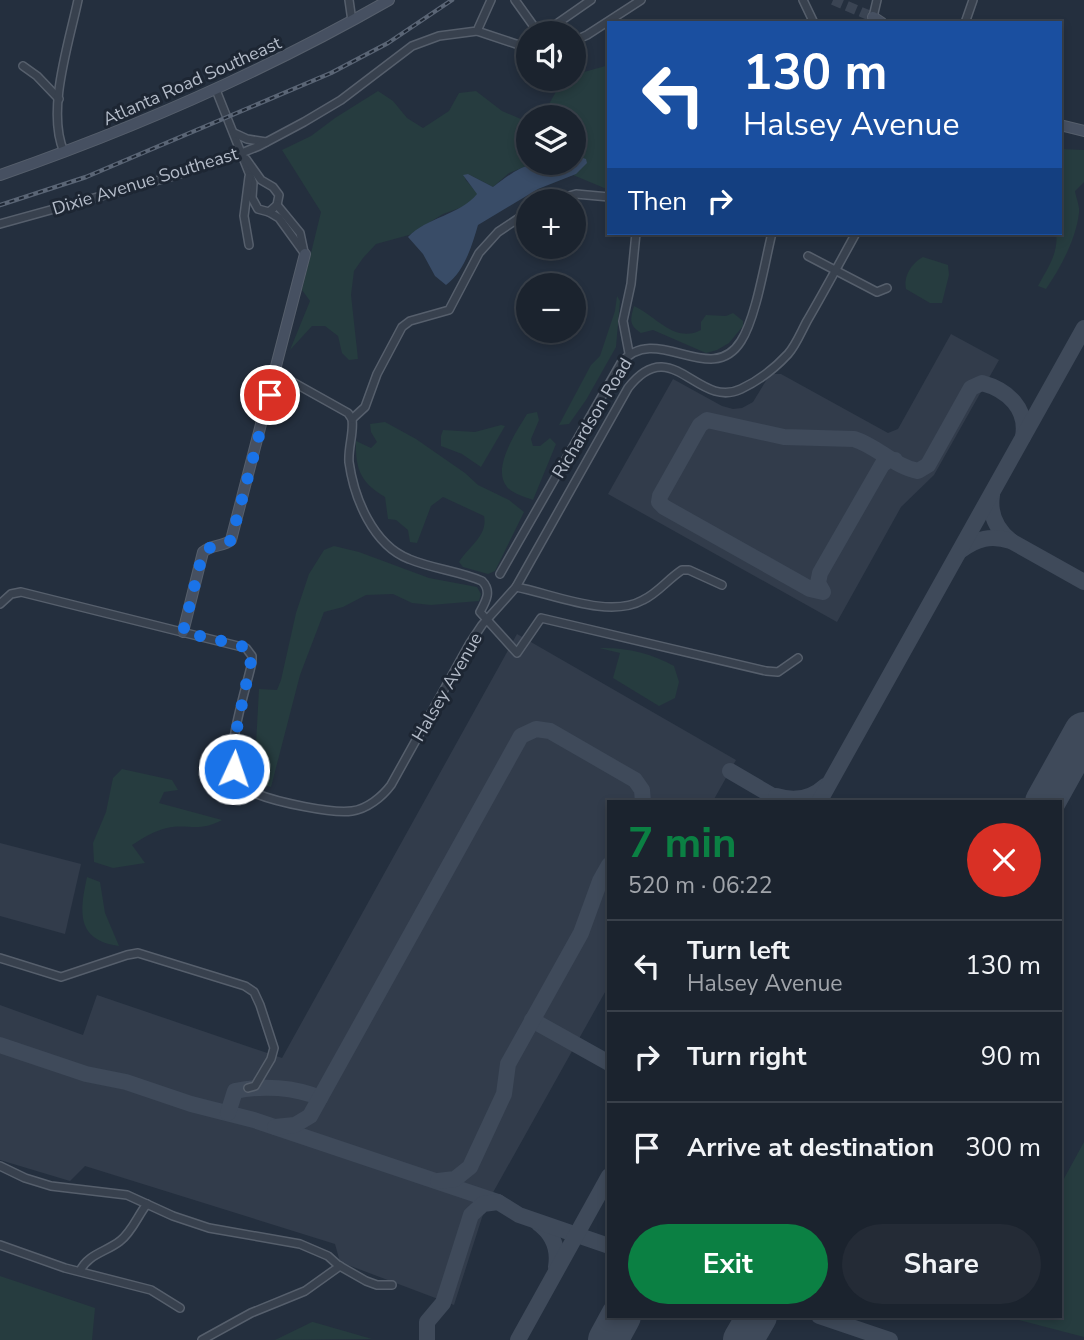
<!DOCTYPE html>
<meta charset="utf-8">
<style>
:root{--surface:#1b232e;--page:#242b36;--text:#f1f3f6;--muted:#a0a4aa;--line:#39404a;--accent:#0b8043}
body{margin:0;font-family:"Nunito Sans",sans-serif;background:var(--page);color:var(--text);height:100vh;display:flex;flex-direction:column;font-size:26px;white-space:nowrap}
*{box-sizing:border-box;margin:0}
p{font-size:23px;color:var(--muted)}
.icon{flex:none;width:38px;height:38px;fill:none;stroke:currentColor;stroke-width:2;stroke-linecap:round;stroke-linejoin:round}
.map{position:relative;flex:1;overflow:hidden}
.drawer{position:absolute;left:607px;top:800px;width:455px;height:518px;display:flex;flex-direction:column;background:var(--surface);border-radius:0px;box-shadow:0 4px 10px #0003,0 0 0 2px var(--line)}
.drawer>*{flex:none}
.banner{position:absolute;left:607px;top:21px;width:455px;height:214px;border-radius:0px;box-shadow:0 4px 10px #0003,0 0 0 2px var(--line);background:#1a4fa0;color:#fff;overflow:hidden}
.buttons{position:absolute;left:516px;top:21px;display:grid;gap:14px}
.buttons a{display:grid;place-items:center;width:70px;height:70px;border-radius:50%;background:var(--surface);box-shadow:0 4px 10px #0003,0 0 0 2px var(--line);font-size:35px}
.pin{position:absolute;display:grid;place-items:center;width:60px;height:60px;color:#fff;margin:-30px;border:4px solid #fff;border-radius:50%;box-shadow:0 2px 7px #0007}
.me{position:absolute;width:77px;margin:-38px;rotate:3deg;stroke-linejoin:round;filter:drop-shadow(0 0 5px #0008)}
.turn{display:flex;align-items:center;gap:24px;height:147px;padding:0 21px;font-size:32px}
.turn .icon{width:91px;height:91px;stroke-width:2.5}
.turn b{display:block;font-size:49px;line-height:60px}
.then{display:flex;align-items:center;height:66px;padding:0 21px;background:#0003;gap:14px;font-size:26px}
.round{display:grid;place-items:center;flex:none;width:74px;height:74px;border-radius:37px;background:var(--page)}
.headline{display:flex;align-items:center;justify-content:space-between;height:119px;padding:0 21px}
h1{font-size:42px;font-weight:700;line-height:52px;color:var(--accent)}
.cta{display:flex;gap:14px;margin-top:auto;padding:14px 21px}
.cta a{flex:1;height:80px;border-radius:42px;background:var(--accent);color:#fff;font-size:28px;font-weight:700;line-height:80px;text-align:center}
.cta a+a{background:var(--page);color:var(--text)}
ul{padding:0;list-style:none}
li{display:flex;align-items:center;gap:21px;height:91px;padding:0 21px;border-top:2px solid var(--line)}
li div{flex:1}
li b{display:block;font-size:26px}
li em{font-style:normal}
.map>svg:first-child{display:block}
</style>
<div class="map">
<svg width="1084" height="1340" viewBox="0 0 1084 1340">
<rect width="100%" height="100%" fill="#242f3e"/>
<g fill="#323c4b">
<polygon points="951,334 999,360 934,475 901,507 837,622 608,494 673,379 722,406 733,409 742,408 753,402 767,379 773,374 781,374 888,433 898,429"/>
<polygon points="517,634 736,760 713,801 609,802 609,985 486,1205 454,1305 340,1262 335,1244 85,1166 70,1181 0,1160 0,1005 83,1035 97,995 282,1058"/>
<polygon points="0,843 81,864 65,934 0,916"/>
</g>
<g fill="#263c3f">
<polygon points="609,65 609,190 573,175 576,174 579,155 574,155 574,117 542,117 559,86 584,72"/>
<polygon points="378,91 393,101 407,118 423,128 449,111 459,93 476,91 502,111 528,122 528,163 534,163 509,173 493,187 468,174 465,179 478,194 468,205 443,214 409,235 376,244 363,258 354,271 351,295 358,359 349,360 342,353 338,336 325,326 312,326 290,350 310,301 302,290 321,212 282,150 311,136 335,118"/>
<path d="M 1061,149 L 1084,150 L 1084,182 L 1075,191 C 1076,198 1080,206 1079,213 C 1076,239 1061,267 1046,289 L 1038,286 C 1047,269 1059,253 1056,233 L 1060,233 Z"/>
<path d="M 923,257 L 948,265 L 949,275 L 942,303 L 930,303 L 906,289 C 903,276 912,263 923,257 Z"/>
<polygon points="617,296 620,301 616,347 586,400 569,424 559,425 591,365 600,356 615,311"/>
<path d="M 634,306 C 656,316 675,344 701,330 L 701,322 L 706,315 L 726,316 L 733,313 L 743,321 L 743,326 L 729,343 L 717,350 L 706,353 L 653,330 L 641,333 C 629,325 630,320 634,306 Z"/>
<path d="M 537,412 L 539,420 L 531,439 L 533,446 L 540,446 L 550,438 L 556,444 L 533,500 C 525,497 513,494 507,487 C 491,468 517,431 527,414 Z"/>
<path d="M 385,422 L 416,439 L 465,473 L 478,485 L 509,500 L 524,512 L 495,571 L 488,574 L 463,567 L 459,562 C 469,546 488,536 484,516 L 443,497 L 431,506 L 417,543 L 410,542 L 408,530 L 396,520 L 388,519 L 385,497 C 361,483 355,469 356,441 L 371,448 L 377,442 L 371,432 L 370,424 Z"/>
<polygon points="501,425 505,426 481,467 462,454 441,446 441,436 443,430 475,432"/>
<polygon points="334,546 359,552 429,578 477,587 481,594 479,601 431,605 412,603 393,594 366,595 343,607 324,612 300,675 271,787 259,783 246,773 256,744 259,689 277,690 281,680 296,613 309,574 324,550"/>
<path d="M 599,648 C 625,647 651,653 674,666 L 679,682 L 675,698 L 659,706 L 613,678 L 620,653 Z"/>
<path d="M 122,769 L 172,780 L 178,790 L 164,792 L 159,803 L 222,820 C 198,833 188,823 167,828 C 154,831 143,838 132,845 L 145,863 L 113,868 L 94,862 L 93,843 L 106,812 L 113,778 Z"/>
<path d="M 87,877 L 100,882 L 105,913 L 119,946 C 75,940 80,910 87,877 Z"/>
<polygon points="1084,1142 1084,1337 1004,1316 1060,1316 1061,1184"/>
<polygon points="0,1276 95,1308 92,1340 0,1340"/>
<polygon points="312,1322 313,1322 372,1339 275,1340"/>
</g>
<path fill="#394c67" d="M 574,155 L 586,159 L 587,163 L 576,174 L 538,189 L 478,225 C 472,246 464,272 446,285 L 435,276 L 423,254 L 408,237 C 427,217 460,215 477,194 L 463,175 L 468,174 L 493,187 C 528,160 530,163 574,163 Z"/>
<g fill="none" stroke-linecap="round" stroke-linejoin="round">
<g stroke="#3f4a5a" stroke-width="16">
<path d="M 895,460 L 888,460 L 882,465 L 820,573 L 818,583 L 823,592 L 810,589 L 664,507 L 659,502 L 660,496 L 700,425 L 707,420 L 784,437 L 854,439 C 877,446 895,467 918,471 L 928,465 L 971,388 L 982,383 C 1008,390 1028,409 1023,437"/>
<path d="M 992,495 C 989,514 996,529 1011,541"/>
<path d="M 960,551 C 977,538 991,535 1011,541 L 1084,582"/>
<polyline points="730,771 783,802"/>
<path d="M 776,796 C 795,802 811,799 825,786"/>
<polyline points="819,802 1084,328"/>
<polyline points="532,1020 609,1063"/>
<polyline points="0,1045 86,1074 126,1082 191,1104 254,1120 498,1202"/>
<path d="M 228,1113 L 235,1091 C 262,1085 295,1087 320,1098"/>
<polyline points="275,1127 295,1125 310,1116 521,736 536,729 550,731 635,780 642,790 643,802"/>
<polyline points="438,1181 455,1179 470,1167 504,1094 508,1064 581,933 600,881 609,865"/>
<path d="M 538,1223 C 553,1234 559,1249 556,1267"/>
<polyline points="819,1316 890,1340"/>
<polyline points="427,1340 427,1322 443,1303 471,1215 483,1204 498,1202 519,1215 609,1246"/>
<polyline points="518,1340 609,1176"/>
</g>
<g stroke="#3f4a5a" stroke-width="40">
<polyline points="1045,802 1084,732"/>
<polyline points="608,1340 621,1316"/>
<polyline points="743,1340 757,1316"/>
</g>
<polyline stroke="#3a4453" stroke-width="10" stroke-dasharray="10 5" stroke-linecap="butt" points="833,0 873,17"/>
<defs>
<g id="street">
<polyline points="349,0 352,21"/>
<polyline points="515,0 535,28 543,30 555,25 591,0"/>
<polyline points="803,0 814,23"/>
<polyline points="873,17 877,0"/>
<polyline points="965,23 973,0"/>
<polyline points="477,31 516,44 528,46"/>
<polyline points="574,41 587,35 641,0"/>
<polyline points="23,66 37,76 59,99"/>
<polyline points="216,90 253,183 252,198 258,209 269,212 279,218 305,254"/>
<polyline points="234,133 247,139 266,142"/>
<path d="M 64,152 C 46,111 69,43 78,0"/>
<polyline points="246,159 261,180 273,187 279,195 277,205 269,212"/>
<polyline points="249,177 244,216 249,245"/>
<polyline points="551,201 576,194 609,197"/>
<polyline points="277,205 300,233 304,252"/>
<path d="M 528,212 L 498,232 L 479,253 L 449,310 L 410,321 L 402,327 L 377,374 L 365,407 L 352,419 C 354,433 348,447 349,462 C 354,498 373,545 409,559 C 433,569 459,571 482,581 C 492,591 486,601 480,612 L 517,653 L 541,618 L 766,671 L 778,672 L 798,658"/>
<polyline points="0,224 170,177 229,158 259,146 304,122 341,100 412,46 439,36 477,31 491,0"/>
<polyline points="808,256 877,292 887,288"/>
<polyline points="629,353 623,321 631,284 636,233"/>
<polyline points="275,377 289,380 348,413 352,419"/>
<path d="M 500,574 L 621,363 C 656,321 711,389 741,341 C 756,318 765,261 772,233"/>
<path d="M 516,587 C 553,594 609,619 643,600 C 658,593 668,579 682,570 L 689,570 L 722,585"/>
<path d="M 0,604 L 11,594 L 21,592 L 246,648 L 252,656 L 252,662 C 246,690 226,747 235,772 C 238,782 247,790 257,794 C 277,802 332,814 352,811 C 367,809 382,797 391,785 L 470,643 L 482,625 L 516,587 L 628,388 C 672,331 697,410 741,389 C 758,381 776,367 788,354 C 796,345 801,332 807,321 C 824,292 840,262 856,233"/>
<polyline points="0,958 61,977 127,955 138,953 245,986 254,992 260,1005 274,1048 271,1059 255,1086 248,1088"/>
<polyline points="0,1166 25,1178 51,1186 127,1195 173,1216 209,1228 300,1244 328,1256 338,1265 366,1281 377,1285 392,1285"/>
<polyline points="0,1245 65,1268 151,1290 180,1308"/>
<path d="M 80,1271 C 88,1254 106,1252 120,1241 C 132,1232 138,1215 147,1204"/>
<polyline points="202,1340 251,1313 305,1291 340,1266"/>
</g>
<g id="secondary">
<polyline points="873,17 882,23"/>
<polyline points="1060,125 1084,131"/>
<path d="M 0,175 C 135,128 265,71 389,0"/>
<path d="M 183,632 L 203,552 C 212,544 223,547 231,540 L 305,254"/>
</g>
</defs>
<use href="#street" stroke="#565f6c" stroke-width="10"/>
<use href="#secondary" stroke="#565f6c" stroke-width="12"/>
<use href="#street" stroke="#38414e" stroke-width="7"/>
<use href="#secondary" stroke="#465061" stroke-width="10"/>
<defs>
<polyline id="rail" points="0,205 86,177 331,73 388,43 452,0"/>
</defs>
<use href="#rail" stroke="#5a6575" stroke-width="4.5"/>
<use href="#rail" stroke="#1d2633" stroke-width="2" stroke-dasharray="5" stroke-linecap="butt"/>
</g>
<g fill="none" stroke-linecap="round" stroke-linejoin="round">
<path stroke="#1a73e8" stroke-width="12" stroke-dasharray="0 21.6" d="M 234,769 L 232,752 L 252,656 L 246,648 L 239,645 L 183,632 L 203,552 C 212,544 223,547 231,540 L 270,395"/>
</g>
<g text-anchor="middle" stroke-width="6" stroke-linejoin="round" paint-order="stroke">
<g font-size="18" fill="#b4bcc9" stroke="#1d2633">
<text transform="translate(192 81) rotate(-24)" y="6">Atlanta Road Southeast</text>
<text transform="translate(145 181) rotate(-17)" y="6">Dixie Avenue Southeast</text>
<text transform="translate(592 418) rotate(-59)" y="6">Richardson Road</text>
<text transform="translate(447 687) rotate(-60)" y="6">Halsey Avenue</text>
</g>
</g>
</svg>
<div class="buttons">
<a><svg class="icon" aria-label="sound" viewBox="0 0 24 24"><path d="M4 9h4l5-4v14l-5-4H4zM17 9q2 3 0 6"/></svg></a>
<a><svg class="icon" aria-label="layers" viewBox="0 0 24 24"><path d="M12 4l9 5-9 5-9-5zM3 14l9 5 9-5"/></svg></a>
<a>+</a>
<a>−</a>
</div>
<div class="pin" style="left:270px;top:395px;background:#d93025"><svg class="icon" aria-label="arrive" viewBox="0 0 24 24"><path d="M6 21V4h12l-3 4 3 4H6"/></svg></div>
<svg class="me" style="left:234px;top:769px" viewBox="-20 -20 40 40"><circle r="17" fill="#1a73e8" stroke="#fff" stroke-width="3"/><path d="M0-11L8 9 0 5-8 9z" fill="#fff"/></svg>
<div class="banner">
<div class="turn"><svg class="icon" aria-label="left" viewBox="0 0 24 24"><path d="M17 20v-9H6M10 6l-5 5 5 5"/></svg><div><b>130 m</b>Halsey Avenue</div></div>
<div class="then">Then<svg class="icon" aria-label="right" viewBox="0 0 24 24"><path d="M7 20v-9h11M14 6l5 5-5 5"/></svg></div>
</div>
<section class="drawer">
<div class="headline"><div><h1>7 min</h1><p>520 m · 06:22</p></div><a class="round" style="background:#d93025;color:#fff"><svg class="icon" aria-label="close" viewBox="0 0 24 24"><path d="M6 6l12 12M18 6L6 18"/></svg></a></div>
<ul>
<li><svg class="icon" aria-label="left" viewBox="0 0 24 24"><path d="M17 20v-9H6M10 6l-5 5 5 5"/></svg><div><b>Turn left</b><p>Halsey Avenue</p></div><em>130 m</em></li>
<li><svg class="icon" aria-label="right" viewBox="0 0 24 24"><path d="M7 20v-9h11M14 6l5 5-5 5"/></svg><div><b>Turn right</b></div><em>90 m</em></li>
<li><svg class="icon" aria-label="arrive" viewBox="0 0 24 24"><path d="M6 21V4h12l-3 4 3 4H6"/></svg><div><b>Arrive at destination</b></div><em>300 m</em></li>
</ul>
<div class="cta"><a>Exit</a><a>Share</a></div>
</section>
</div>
